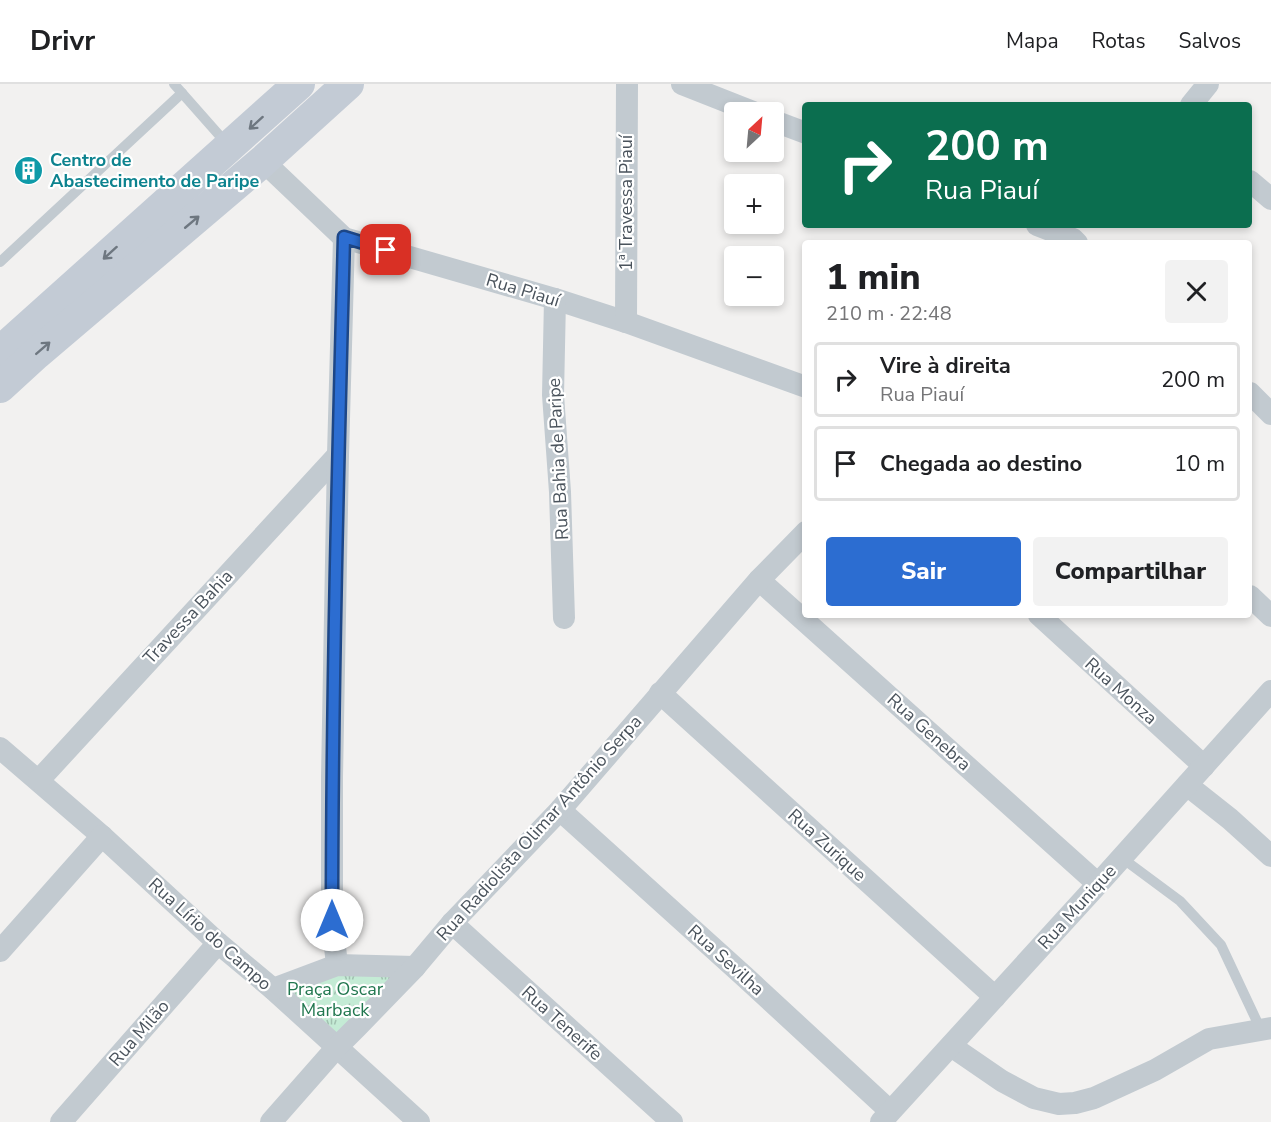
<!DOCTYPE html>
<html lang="pt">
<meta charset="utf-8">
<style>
:root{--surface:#fff;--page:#f2f2f2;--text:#202124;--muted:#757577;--line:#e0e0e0;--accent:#2c6dd1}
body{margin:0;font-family:"Nunito Sans",sans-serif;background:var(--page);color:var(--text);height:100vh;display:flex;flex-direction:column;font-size:22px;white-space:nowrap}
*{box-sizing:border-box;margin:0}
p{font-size:20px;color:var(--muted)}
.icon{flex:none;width:33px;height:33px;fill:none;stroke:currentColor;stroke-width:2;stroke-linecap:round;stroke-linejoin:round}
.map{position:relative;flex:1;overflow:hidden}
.details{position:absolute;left:802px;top:156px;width:450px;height:378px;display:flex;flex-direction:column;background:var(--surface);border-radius:6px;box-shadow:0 3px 9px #0003}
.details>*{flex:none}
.guide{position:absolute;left:802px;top:18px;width:450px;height:126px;border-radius:6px;box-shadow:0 3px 9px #0003;background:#0b6e4f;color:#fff;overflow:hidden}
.needle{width:39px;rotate:26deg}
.buttons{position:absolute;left:724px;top:18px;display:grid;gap:12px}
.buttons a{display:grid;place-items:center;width:60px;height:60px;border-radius:6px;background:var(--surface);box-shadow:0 3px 9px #0003;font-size:30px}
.pin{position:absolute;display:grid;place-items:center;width:51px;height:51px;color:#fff;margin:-26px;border-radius:12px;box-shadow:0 3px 9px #0006}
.me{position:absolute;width:66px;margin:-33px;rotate:0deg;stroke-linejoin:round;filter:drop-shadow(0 0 4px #0008)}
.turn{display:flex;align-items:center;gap:21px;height:126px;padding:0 24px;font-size:27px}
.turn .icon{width:78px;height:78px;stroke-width:2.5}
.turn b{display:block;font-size:42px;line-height:51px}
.round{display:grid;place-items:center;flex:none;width:63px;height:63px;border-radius:6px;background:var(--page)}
.overview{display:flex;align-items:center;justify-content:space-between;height:102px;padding:0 24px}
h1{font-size:36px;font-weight:800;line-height:45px}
.cta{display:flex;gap:12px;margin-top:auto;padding:12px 24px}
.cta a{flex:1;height:69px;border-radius:6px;background:var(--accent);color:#fff;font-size:24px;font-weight:800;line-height:69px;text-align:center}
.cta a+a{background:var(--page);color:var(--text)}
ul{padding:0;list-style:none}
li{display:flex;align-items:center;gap:18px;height:75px;margin:0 12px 9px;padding:0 12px;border:3px solid var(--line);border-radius:6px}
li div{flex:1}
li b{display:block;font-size:22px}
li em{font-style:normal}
header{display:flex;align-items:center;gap:36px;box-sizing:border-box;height:84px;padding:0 30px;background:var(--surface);border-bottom:2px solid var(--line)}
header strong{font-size:28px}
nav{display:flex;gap:33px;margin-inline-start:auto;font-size:21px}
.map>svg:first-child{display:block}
</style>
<header>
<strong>Drivr</strong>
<nav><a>Mapa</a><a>Rotas</a><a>Salvos</a></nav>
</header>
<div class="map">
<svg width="1271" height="1038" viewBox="0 0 1271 1038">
<defs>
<pattern id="park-tufts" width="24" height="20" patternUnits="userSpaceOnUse" patternTransform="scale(1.5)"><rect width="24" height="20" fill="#c4ebd5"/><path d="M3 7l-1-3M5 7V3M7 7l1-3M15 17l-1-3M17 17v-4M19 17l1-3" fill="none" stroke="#a1c1b0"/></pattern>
</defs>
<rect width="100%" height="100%" fill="#f2f1f0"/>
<polygon fill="url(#park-tufts)" points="339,886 401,888 337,951 286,909"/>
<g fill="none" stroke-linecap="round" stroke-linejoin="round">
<g stroke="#c2cad0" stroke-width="10">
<polyline points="174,0 227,60"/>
<polyline points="0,178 182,9"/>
<polyline points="1122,774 1180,817 1221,861 1261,946"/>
</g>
<g stroke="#c2cad0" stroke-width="22">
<polyline points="682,0 753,28"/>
<polyline points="1191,21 1208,0"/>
<polyline points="774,37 806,49"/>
<polyline points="263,77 344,154 555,215 626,238 806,303"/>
<polyline points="1250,97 1271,115"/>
<polyline points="1037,141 1073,155 1077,159"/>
<polyline points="555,215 553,311 560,408 564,534"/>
<polyline points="626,238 627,0"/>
<polyline points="1250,309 1271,330"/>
<polyline points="759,496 1098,800"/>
<polyline points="1250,512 1271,532"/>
<polyline points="1039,531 1204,682"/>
<polyline points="660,609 995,913"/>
<polyline points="0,664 102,752 218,859 273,905 419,1038"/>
<polyline points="39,696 338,371"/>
<polyline points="1187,701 1230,735 1271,772"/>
<polyline points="560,726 745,893 890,1027"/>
<polyline points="452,839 672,1038"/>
<polyline points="0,867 102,752"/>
<polyline points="337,881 332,836 332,693 338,371 344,154"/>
<polyline points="273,905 337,881 415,883"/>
<polyline points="951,962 1002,997 1034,1014 1059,1020 1075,1019 1094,1014 1155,986 1209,955 1271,944"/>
<polyline points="61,1038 218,859"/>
<polyline points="271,1038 337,963 357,943 415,883 452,839 560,726 759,496 806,448"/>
<polyline points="881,1038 1098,800 1271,607"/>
</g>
<g stroke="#c3cbd5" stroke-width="32">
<polyline points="0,268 299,0"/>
<polyline points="0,303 36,270 263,77 348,0"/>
</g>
</g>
<defs><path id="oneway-shaft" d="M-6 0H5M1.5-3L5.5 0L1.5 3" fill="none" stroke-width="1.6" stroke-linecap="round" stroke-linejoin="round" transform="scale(1.5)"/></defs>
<g stroke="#6e7780">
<use href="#oneway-shaft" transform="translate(256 39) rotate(138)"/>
<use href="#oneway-shaft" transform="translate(192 138) rotate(-40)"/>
<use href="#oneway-shaft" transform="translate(110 169) rotate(138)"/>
<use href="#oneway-shaft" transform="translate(43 264) rotate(-41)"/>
</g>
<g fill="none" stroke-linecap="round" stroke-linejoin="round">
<defs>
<path id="route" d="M 332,836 C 332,608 338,381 344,153 L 386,166"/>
</defs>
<use href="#route" stroke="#1d4788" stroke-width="15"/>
<use href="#route" stroke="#2c6dd1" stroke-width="10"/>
</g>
<defs>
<symbol id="building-disc" viewBox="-11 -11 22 22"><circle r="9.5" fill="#0f9aa8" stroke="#fff"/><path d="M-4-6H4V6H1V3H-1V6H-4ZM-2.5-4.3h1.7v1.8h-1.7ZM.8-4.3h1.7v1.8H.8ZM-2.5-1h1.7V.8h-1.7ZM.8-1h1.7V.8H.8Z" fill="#fff"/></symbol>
</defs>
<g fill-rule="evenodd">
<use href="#building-disc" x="12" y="70" width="33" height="33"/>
</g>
<g text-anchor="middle" stroke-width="4.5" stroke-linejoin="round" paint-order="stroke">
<g font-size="18" font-weight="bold" fill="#0d838f" stroke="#fff" text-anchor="start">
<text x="50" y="82">Centro de<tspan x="50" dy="21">Abastecimento de Paripe</tspan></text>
</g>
<g font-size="18" fill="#4a535c" stroke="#fff">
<text transform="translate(626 119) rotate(-90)" y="6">1ª Travessa Piauí</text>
<text transform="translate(523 206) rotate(17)" y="6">Rua Piauí</text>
<text transform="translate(558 375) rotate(-93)" y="6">Rua Bahia de Paripe</text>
<text transform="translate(188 533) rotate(-47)" y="6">Travessa Bahia</text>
<text transform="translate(1121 607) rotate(42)" y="6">Rua Monza</text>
<text transform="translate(929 648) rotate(42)" y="6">Rua Genebra</text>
<text transform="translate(539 744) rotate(-48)" y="6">Rua Radiolista Olimar Antônio Serpa</text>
<text transform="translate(827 761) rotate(42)" y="6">Rua Zurique</text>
<text transform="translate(1077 823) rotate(-48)" y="6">Rua Munique</text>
<text transform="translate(210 850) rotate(42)" y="6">Rua Lírio do Campo</text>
<text transform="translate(726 876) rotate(42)" y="6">Rua Sevilha</text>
<text transform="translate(562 939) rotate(42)" y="6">Rua Tenerife</text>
<text transform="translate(139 949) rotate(-49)" y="6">Rua Milão</text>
</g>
<g font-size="18" fill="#21774f" stroke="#fff">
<text x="335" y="911">Praça Oscar<tspan x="335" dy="21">Marback</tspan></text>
</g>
</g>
</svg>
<div class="buttons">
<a><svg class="needle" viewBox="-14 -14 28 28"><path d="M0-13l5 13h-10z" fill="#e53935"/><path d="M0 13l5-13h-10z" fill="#757577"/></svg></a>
<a>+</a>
<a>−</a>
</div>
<div class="pin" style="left:386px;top:166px;background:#d93025"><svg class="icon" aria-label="arrive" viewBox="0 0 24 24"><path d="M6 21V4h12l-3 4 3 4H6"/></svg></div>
<svg class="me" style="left:332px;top:836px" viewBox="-20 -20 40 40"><circle r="19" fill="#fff"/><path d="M0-13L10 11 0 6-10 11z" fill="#2c6dd1"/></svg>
<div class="guide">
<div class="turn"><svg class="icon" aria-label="right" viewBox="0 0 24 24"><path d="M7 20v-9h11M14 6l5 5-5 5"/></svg><div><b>200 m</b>Rua Piauí</div></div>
</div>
<section class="details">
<div class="overview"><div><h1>1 min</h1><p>210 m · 22:48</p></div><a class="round"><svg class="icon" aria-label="close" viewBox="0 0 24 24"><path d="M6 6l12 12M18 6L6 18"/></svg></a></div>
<ul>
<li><svg class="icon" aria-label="right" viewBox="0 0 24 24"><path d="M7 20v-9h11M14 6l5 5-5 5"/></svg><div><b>Vire à direita</b><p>Rua Piauí</p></div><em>200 m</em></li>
<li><svg class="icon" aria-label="arrive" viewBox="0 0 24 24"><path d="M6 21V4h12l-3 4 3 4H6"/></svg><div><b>Chegada ao destino</b></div><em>10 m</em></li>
</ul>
<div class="cta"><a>Sair</a><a>Compartilhar</a></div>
</section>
</div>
